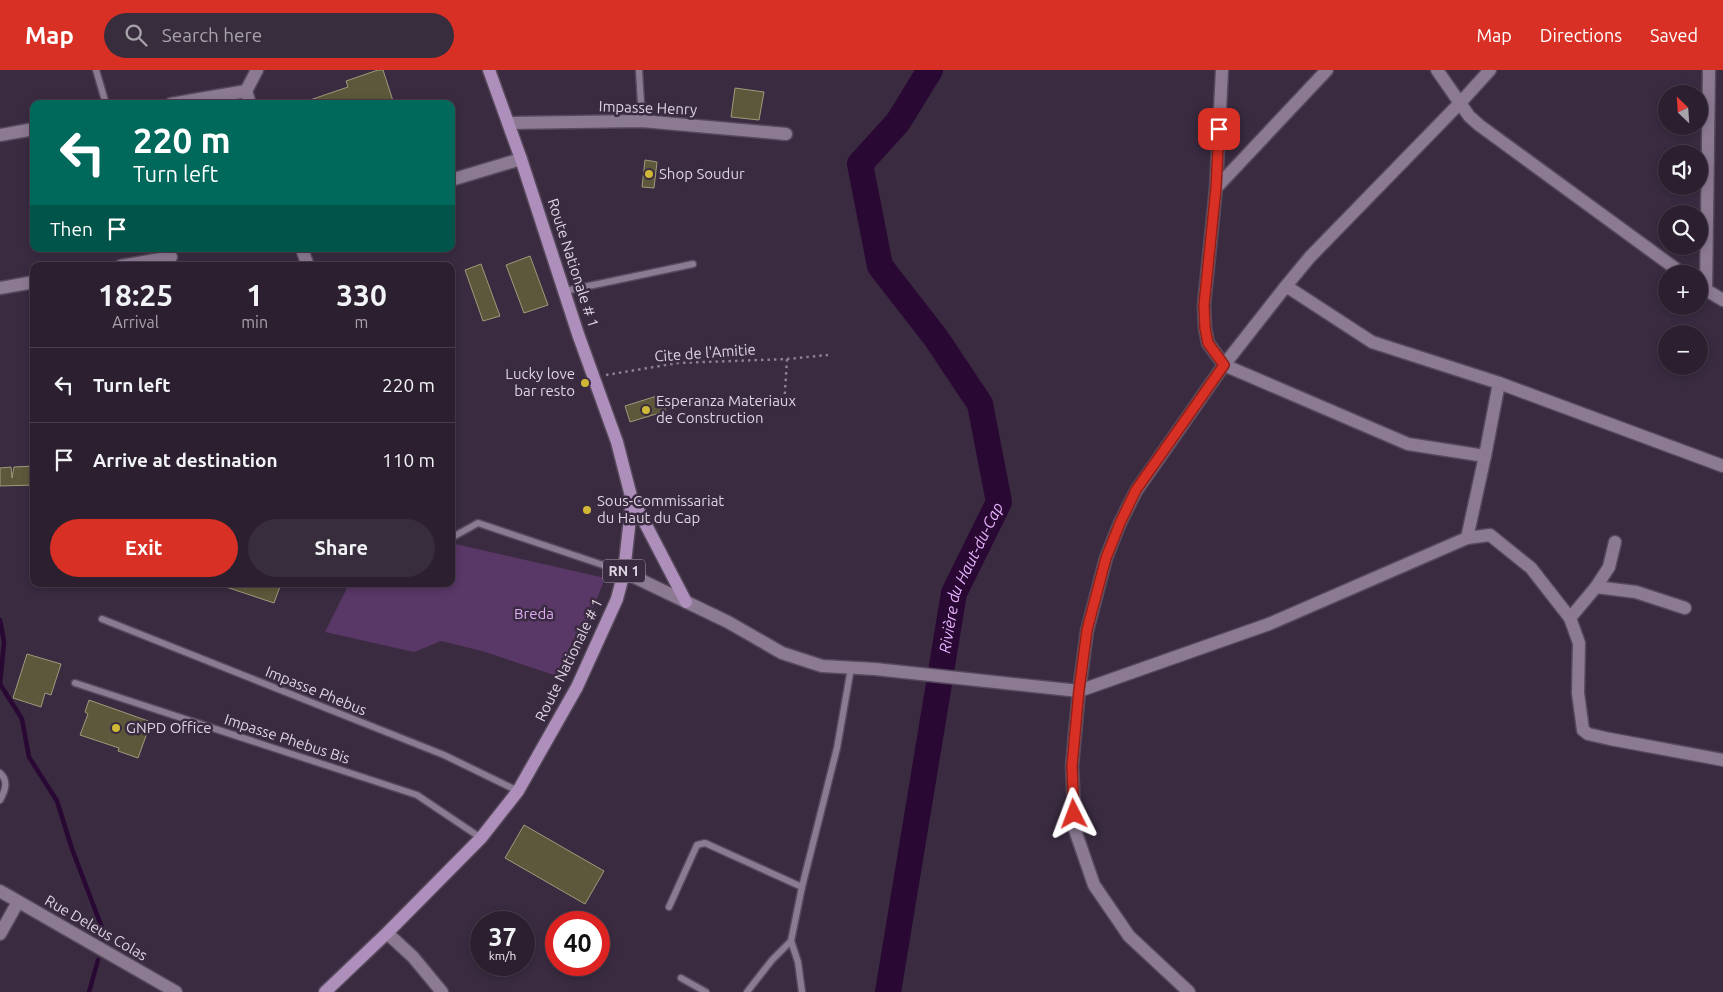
<!DOCTYPE html>
<meta charset="utf-8">
<style>
:root{--surface:#2c2030;--page:#382d3c;--text:#f1f3f6;--muted:#a6a3ab;--line:#483e4c;--accent:#d93025}
body{margin:0;font-family:Ubuntu,sans-serif;background:var(--page);color:var(--text);height:100vh;display:flex;flex-direction:column;font-size:19px;white-space:nowrap}
*{box-sizing:border-box;margin:0}
p{font-size:16px;color:var(--muted)}
.icon{flex:none;width:28px;height:28px;fill:none;stroke:currentColor;stroke-width:2;stroke-linecap:round;stroke-linejoin:round}
.map{position:relative;flex:1;overflow:hidden}
.drawer{position:absolute;left:30px;top:192px;width:425px;height:325px;display:flex;flex-direction:column;background:var(--surface);border-radius:10px;box-shadow:0 2px 8px #0003,0 0 0 1px var(--line)}
.drawer>*{flex:none}
.hud{position:absolute;left:30px;top:30px;width:425px;height:152px;border-radius:10px;box-shadow:0 2px 8px #0003,0 0 0 1px var(--line);background:#00695c;color:#fff;overflow:hidden}
.needle{width:32px;rotate:335deg}
.tools{position:absolute;left:1658px;top:15px;display:grid;gap:10px}
.tools a{display:grid;place-items:center;width:50px;height:50px;border-radius:50%;background:var(--surface);box-shadow:0 2px 8px #0003,0 0 0 1px var(--line);font-size:25px}
.speed{position:absolute;left:470px;top:841px;display:flex;gap:10px;font-size:25px;font-weight:700;text-align:center}
.speed>*{display:grid;place-content:center;width:65px;height:65px;border-radius:50%;background:var(--surface);box-shadow:0 2px 8px #0003,0 0 0 1px var(--line);line-height:1}
.speed small{font-size:12px;font-weight:400}
.speed .limit{border:8px solid #d22;background:#fff;color:#111}
.pin{position:absolute;display:grid;place-items:center;width:42px;height:42px;color:#fff;margin:-21px;border-radius:10px;box-shadow:0 2px 8px #0006}
.me{position:absolute;width:55px;margin:-28px;rotate:357deg;stroke-linejoin:round;filter:drop-shadow(0 0 4px #0008)}
.turn{display:flex;align-items:center;gap:18px;height:105px;padding:0 20px;font-size:22px}
.turn .icon{width:65px;height:65px;stroke-width:2.5}
.turn b{display:block;font-size:35px;line-height:42px}
.then{display:flex;align-items:center;height:48px;padding:0 20px;background:#0003;gap:10px;font-size:19px}
.eta{display:flex;justify-content:space-evenly;align-items:center;height:85px;text-align:center}
.eta b{font-size:30px;font-weight:600;line-height:35px}
.action{display:flex;gap:10px;margin-top:auto;padding:10px 20px}
.action a{flex:1;height:58px;border-radius:30px;background:var(--accent);color:#fff;font-size:20px;font-weight:600;line-height:58px;text-align:center}
.action a+a{background:var(--page);color:var(--text)}
ul{padding:0;list-style:none}
li{display:flex;align-items:center;gap:15px;height:75px;padding:0 20px;border-top:1px solid var(--line)}
li div{flex:1}
li b{display:block;font-size:19px}
li em{font-style:normal}
header{display:flex;align-items:center;gap:30px;box-sizing:border-box;height:70px;padding:0 25px;background:var(--accent);color:#fff}
header strong{font-size:24px}
nav{display:flex;gap:28px;margin-inline-start:auto;font-size:18px}
.search{width:350px;height:45px;background:var(--page);display:flex;align-items:center;gap:12px;box-sizing:border-box;padding:0 18px;border-radius:28px;color:var(--muted);font-size:19px}
.map>svg:first-child{display:block}
</style>
<header>
<strong>Map</strong>
<div class="search"><svg class="icon" aria-label="search" viewBox="0 0 24 24"><circle cx="10" cy="10" r="6"/><path d="M15 15l6 6"/></svg>Search here</div>
<nav><a>Map</a><a>Directions</a><a>Saved</a></nav>
</header>
<div class="map">
<svg width="1723" height="922" viewBox="0 0 1723 922">
<rect width="100%" height="100%" fill="#3a2b40"/>
<polygon fill="#593766" points="451,473 605,508 566,609 482,581 441,571 414,582 325,562 349,514 451,514"/>
<g fill="none" stroke-linecap="round" stroke-linejoin="round">
<g stroke="#290834" stroke-width="4.5">
<polyline points="0,550 4,572 0,614 22,649 29,687 57,731 72,779 104,863 103,869"/>
<polyline points="89,922 98,890"/>
</g>
<path stroke="#290834" stroke-width="26" id="s1" d="M 888,922 L 954,523 L 999,432 L 980,334 L 936,268 L 880,196 L 860,94 L 898,52 L 930,0"/>
</g>
<g fill="#5d583b" stroke="#a09a7b">
<polygon points="378,0 383,0 394,34 305,34 304,32 348,17 346,11"/>
<polygon points="735,18 764,22 759,50 731,47"/>
<polygon points="645,90 657,92 654,118 642,117"/>
<polygon points="530,186 548,235 524,243 506,195"/>
<polygon points="481,194 500,246 483,251 465,200"/>
<polygon points="660,325 666,341 630,352 625,336"/>
<polygon points="34,396 34,415 0,416 0,398 11,397 12,408 14,397"/>
<polygon points="223,514 281,514 274,533 223,516"/>
<polygon points="27,584 61,594 51,625 45,623 41,637 13,628"/>
<polygon points="89,630 151,652 138,688 118,681 119,678 80,665 88,644 85,642"/>
<polygon points="524,755 604,801 585,834 505,788"/>
</g>
<g fill="none" stroke-linecap="round" stroke-linejoin="round">
<defs>
<g id="service">
<polyline points="96,0 106,34"/>
<polyline points="639,0 642,51"/>
<polyline points="169,179 174,196"/>
<polyline points="565,221 693,194"/>
<polyline points="451,468 478,453 624,502"/>
<polyline points="102,549 444,685 518,721"/>
<polyline points="75,613 417,725 481,768"/>
<path d="M 0,703 C 9,711 5,721 0,730"/>
<polyline points="669,837 697,775 705,773 802,817"/>
<polyline points="791,871 798,892 802,922"/>
<polyline points="681,908 706,922"/>
<polyline points="747,922 772,890 791,871 802,817 837,678 851,598"/>
</g>
<g id="minor">
<polyline points="1222,0 1216,118 1204,235 1205,258 1208,273 1224,295 1408,374 1485,386"/>
<polyline points="1437,0 1469,46 1479,55 1683,204"/>
<polyline points="246,21 250,34"/>
<polyline points="171,34 246,21 257,0"/>
<polyline points="508,53 642,51 786,64"/>
<polyline points="0,65 34,59"/>
<polyline points="451,110 521,89"/>
<polyline points="1216,118 1327,0"/>
<polyline points="302,179 308,196"/>
<polyline points="121,196 171,187"/>
<polyline points="1286,216 1372,272 1499,313 1723,396"/>
<polyline points="1701,217 1723,230"/>
<polyline points="0,218 34,212"/>
<polyline points="1706,221 1709,0"/>
<polyline points="1467,468 1485,386 1499,313"/>
<polyline points="1596,517 1636,522 1685,538"/>
<polyline points="1570,548 1596,517 1609,497 1615,472"/>
<polyline points="1079,621 1269,554 1467,468 1490,465 1531,498 1570,548 1579,573 1578,623 1583,660 1588,664 1610,669 1723,690"/>
<polyline points="0,821 176,922"/>
<polyline points="387,863 413,887 442,922"/>
<polyline points="0,864 18,832"/>
</g>
<polyline id="tertiary" points="1079,621 1072,696 1075,760 1094,815 1129,866 1189,922"/>
<polyline id="secondary" points="624,502 728,552 782,583 822,596 875,599 1079,621 1087,561 1106,488 1120,453 1136,421 1224,295 1286,216 1310,187 1460,33 1490,0"/>
<g id="primary">
<polyline points="633,430 686,532"/>
<polyline points="325,922 387,863 481,768 518,721 577,617 617,529 624,502 632,430 617,372 578,264 521,89 489,0"/>
</g>
</defs>
<use href="#service" stroke="#56495b" stroke-width="9"/>
<use href="#minor" stroke="#56495b" stroke-width="15"/>
<use href="#tertiary" stroke="#56495b" stroke-width="15"/>
<use href="#secondary" stroke="#56495b" stroke-width="15"/>
<use href="#primary" stroke="#56495b" stroke-width="15"/>
<g stroke="#8d8192" stroke-width="2.5" stroke-dasharray="2.5 4" stroke-linecap="butt">
<polyline points="606,305 678,293 787,289 828,285"/>
<polyline points="784,337 787,289"/>
</g>
<use href="#service" stroke="#8c7a93" stroke-width="6"/>
<use href="#minor" stroke="#8c7a93" stroke-width="12"/>
<use href="#tertiary" stroke="#8c7a93" stroke-width="12"/>
<use href="#secondary" stroke="#8c7a93" stroke-width="12"/>
<use href="#primary" stroke="#ae8ebb" stroke-width="12"/>
</g>
<g fill="none" stroke-linecap="round" stroke-linejoin="round">
<defs>
<polyline id="route" points="1074,744 1072,696 1079,620 1087,560 1106,488 1120,453 1136,420 1224,295 1208,273 1205,258 1204,235 1216,118 1219,59"/>
</defs>
<use href="#route" stroke="#8d1f18" stroke-width="12"/>
<use href="#route" stroke="#d93025" stroke-width="9"/>
</g>
<g fill="#d0b836" stroke="#3a2b40" stroke-width="2">
<circle cx="649" cy="104" r="5"/>
<circle cx="585" cy="313" r="5"/>
<circle cx="646" cy="340" r="5"/>
<circle cx="587" cy="440" r="5"/>
<circle cx="116" cy="658" r="5"/>
</g>
<g text-anchor="middle" stroke-width="5" stroke-linejoin="round" paint-order="stroke">
<rect fill="#3a2b40" stroke="#ada1b1" stroke-width="1" x="603" y="489.5" width="42" height="23" rx="4"/>
<g font-size="14" font-weight="bold" fill="#ded4e2">
<text x="624" y="506">RN 1</text>
</g>
<g font-size="15" fill="#ded4e2" stroke="#3a2b40">
<text transform="translate(648 38) rotate(2)" y="5">Impasse Henry</text>
<text transform="translate(573 193) rotate(72)" y="5">Route Nationale # 1</text>
<text transform="translate(705 283) rotate(-4)" y="5">Cite de l'Amitie</text>
<text transform="translate(569 590) rotate(-64)" y="5">Route Nationale # 1</text>
<text transform="translate(316 621) rotate(22)" y="5">Impasse Phebus</text>
<text transform="translate(287 669) rotate(18)" y="5">Impasse Phebus Bis</text>
<text transform="translate(96 858) rotate(30)" y="5">Rue Deleus Colas</text>
</g>
<g font-size="15" fill="#ded4e2" stroke="#3a2b40" text-anchor="start">
<text x="659" y="109">Shop Soudur</text>
<text x="575" y="309" text-anchor="end">Lucky love<tspan x="575" dy="17">bar resto</tspan></text>
<text x="656" y="336">Esperanza Materiaux<tspan x="656" dy="17">de Construction</tspan></text>
<text x="597" y="436">Sous-Commissariat<tspan x="597" dy="17">du Haut du Cap</tspan></text>
<text x="126" y="663">GNPD Office</text>
</g>
<g font-size="15" fill="#deaaf4" stroke="#3a2b40">
<text x="534" y="549">Breda</text>
</g>
<g font-size="16" font-style="italic" fill="#e8b3fd" stroke="#3a2b40">
<text dy="6" stroke="none"><textPath href="#s1" startOffset="424">Rivière du Haut-du-Cap</textPath></text>
</g>
</g>
</svg>
<div class="tools">
<a><svg class="needle" viewBox="-14 -14 28 28"><path d="M0-13l5 13h-10z" fill="#e53935"/><path d="M0 13l5-13h-10z" fill="#a6a3ab"/></svg></a>
<a><svg class="icon" aria-label="sound" viewBox="0 0 24 24"><path d="M4 9h4l5-4v14l-5-4H4zM17 9q2 3 0 6"/></svg></a>
<a><svg class="icon" aria-label="search" viewBox="0 0 24 24"><circle cx="10" cy="10" r="6"/><path d="M15 15l6 6"/></svg></a>
<a>+</a>
<a>−</a>
</div>
<div class="speed"><div>37<small>km/h</small></div><div class="limit">40</div></div>
<div class="pin" style="left:1219px;top:59px;background:#d93025"><svg class="icon" aria-label="arrive" viewBox="0 0 24 24"><path d="M6 21V4h12l-3 4 3 4H6"/></svg></div>
<svg class="me" style="left:1074px;top:744px" viewBox="-20 -20 40 40"><path d="M0-17L14 15 0 8-14 15z" fill="#d93025" stroke="#fff" stroke-width="4"/></svg>
<div class="hud">
<div class="turn"><svg class="icon" aria-label="left" viewBox="0 0 24 24"><path d="M17 20v-9H6M10 6l-5 5 5 5"/></svg><div><b>220 m</b>Turn left</div></div>
<div class="then">Then<svg class="icon" aria-label="arrive" viewBox="0 0 24 24"><path d="M6 21V4h12l-3 4 3 4H6"/></svg></div>
</div>
<section class="drawer">
<div class="eta">
<div><b>18:25</b><p>Arrival</p></div>
<div><b>1</b><p>min</p></div>
<div><b>330</b><p>m</p></div>
</div>
<ul>
<li><svg class="icon" aria-label="left" viewBox="0 0 24 24"><path d="M17 20v-9H6M10 6l-5 5 5 5"/></svg><div><b>Turn left</b></div><em>220 m</em></li>
<li><svg class="icon" aria-label="arrive" viewBox="0 0 24 24"><path d="M6 21V4h12l-3 4 3 4H6"/></svg><div><b>Arrive at destination</b></div><em>110 m</em></li>
</ul>
<div class="action"><a>Exit</a><a>Share</a></div>
</section>
</div>
